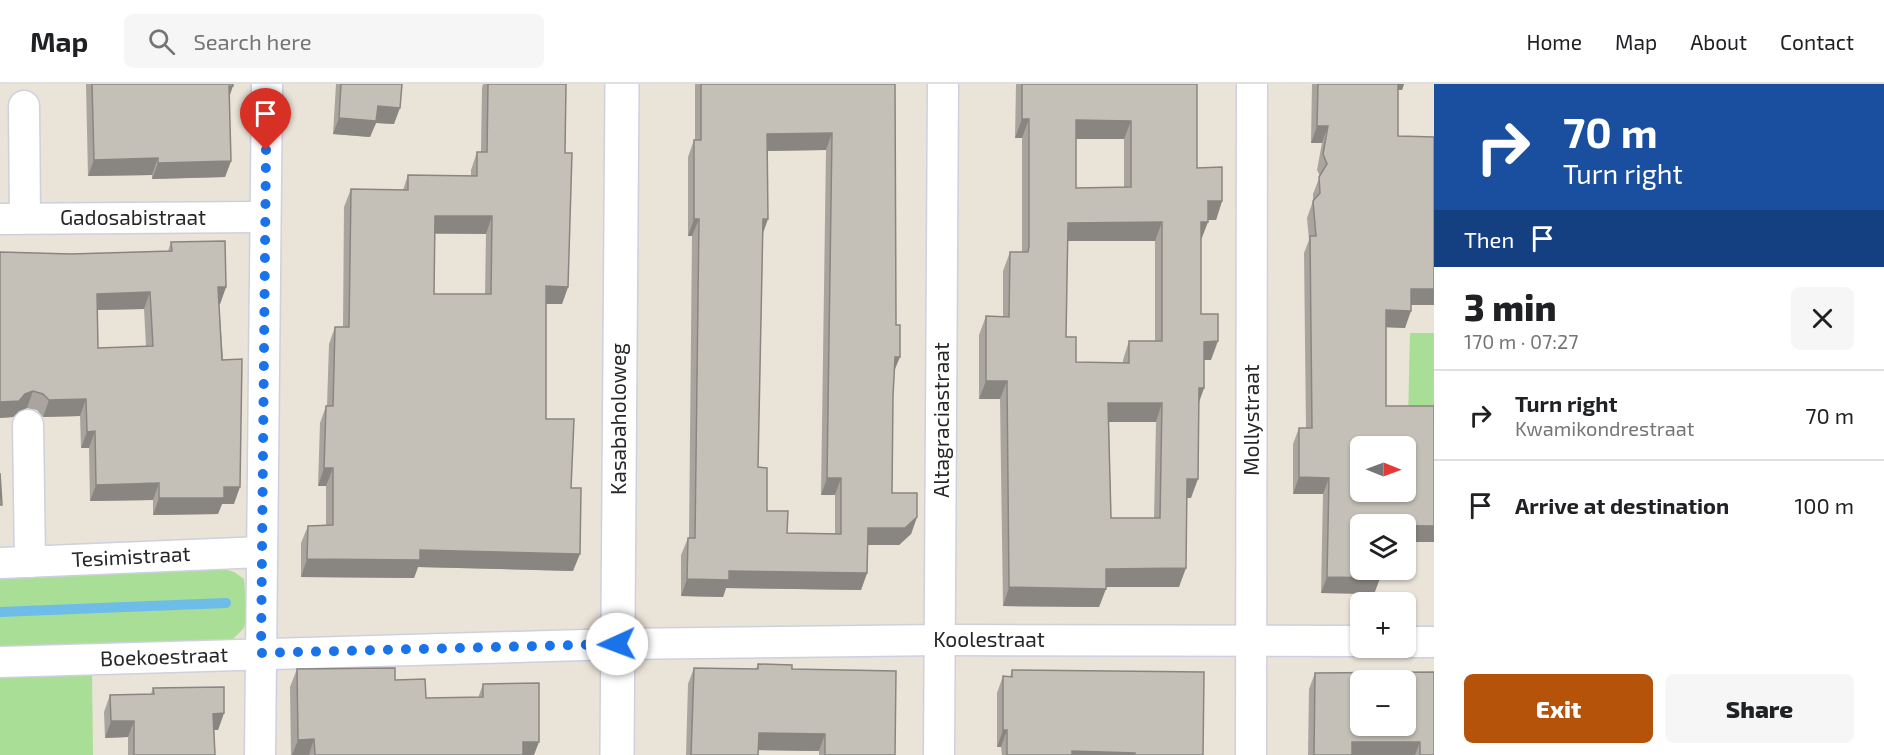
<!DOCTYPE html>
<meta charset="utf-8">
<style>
:root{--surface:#fff;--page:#f6f6f6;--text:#202124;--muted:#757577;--line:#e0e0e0;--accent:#b45309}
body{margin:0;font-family:"Exo 2",sans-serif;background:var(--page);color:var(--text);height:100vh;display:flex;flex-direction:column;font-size:22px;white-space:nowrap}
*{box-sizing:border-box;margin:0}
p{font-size:20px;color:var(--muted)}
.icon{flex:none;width:33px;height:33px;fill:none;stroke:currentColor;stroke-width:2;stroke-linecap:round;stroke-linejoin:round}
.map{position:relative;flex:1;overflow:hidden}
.sheet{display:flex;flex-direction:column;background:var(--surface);width:450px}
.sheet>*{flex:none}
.hud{background:#1a4fa0;color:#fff;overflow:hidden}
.needle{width:39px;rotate:91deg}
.buttons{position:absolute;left:1350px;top:352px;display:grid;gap:12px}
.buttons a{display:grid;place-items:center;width:66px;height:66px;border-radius:9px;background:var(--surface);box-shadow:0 2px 4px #0004;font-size:30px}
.pin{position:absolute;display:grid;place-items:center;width:51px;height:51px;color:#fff;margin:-62px -26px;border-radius:50% 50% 50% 0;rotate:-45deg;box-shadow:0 0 6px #0007}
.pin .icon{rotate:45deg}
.me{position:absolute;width:66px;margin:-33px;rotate:268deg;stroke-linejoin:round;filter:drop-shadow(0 0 4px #0008)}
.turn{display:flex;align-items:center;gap:21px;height:126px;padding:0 30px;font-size:27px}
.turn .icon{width:78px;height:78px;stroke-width:2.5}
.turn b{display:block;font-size:42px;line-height:51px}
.then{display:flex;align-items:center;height:57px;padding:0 30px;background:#0003;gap:12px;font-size:22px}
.round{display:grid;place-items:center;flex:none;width:63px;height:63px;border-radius:9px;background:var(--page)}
.overview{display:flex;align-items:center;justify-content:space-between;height:102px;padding:0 30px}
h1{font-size:36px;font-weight:800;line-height:45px}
.button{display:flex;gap:12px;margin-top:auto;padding:12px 30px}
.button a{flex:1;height:69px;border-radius:9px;background:var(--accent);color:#fff;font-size:24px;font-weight:800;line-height:69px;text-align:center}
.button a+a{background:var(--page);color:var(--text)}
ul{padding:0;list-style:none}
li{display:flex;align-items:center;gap:18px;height:90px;padding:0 30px;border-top:2px solid var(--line)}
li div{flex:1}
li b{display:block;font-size:22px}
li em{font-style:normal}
header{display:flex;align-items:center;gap:36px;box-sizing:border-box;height:84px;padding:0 30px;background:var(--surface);border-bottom:2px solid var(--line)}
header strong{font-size:28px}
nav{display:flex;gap:33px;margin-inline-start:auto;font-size:21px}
.search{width:420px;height:54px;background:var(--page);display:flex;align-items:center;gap:15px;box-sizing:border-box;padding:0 21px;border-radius:9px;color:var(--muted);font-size:22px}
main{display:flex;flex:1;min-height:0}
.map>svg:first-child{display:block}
</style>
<header>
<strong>Map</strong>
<div class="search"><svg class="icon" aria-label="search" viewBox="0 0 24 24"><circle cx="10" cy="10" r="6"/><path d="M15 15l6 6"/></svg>Search here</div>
<nav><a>Home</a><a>Map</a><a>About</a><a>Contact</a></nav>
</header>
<main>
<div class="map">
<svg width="1434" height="671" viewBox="0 0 1434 671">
<rect width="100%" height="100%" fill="#e9e3d8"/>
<g fill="#a9de96">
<polygon points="1410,249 1434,249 1434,337 1408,337"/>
<polygon points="220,484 234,488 244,495 247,532 244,544 233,555 222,558 0,566 0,490"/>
<polygon points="92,588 93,671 0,671 0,589"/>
</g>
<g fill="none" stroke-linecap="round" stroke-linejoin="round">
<polyline stroke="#6ebde8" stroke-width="10" points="0,528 226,519"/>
<defs>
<g id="street">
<polyline points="24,22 25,134"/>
<polyline points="0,135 265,133"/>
<polyline points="28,341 30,478"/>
<polyline points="0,479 261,468"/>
<polyline points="1406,558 1434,558"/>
<polyline points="0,578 617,560 941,556 1360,557"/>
<polyline points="260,671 267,0"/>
<polyline points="939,671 943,0"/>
<polyline points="1251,671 1252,0"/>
</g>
<polyline id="secondary" points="617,671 622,0"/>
</defs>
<use href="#street" stroke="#ced0e0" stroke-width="33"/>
<use href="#secondary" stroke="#ced0e0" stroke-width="36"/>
<use href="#street" stroke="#fff" stroke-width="30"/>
<use href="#secondary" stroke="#fff" stroke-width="33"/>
</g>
<g fill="#a9a59e" fill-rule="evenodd">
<polygon points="86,0 233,0 229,14 231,77 225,93 152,95 152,91 88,92"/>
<polygon points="336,0 402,0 394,40 376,39 370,53 333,50"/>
<path d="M 483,0 L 566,0 L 565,69 L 568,203 L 562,220 L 546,220 L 546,335 L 571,404 L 573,487 L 418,483 L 414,494 L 301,493 L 301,459 L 308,442 L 326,441 L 326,402 L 318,402 L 320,339 L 326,322 L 327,322 L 329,260 L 335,243 L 343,243 L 344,123 L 351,105 L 403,106 L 408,91 L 471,92 L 471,86 L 477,68 L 481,68 L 482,4 ZM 435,150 L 486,150 L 485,210 L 434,210 Z"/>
<path d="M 695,0 L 895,0 L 894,289 L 893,312 L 892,409 L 917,433 L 911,450 L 899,461 L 868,461 L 867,489 L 861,506 L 726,504 L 723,513 L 681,512 L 681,471 L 688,454 L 689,454 L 692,152 L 688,152 L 688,73 L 694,56 L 695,56 ZM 826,66 L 821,411 L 835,411 L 835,450 L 787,449 L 767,427 L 758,383 L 763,148 L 768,67 Z"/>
<path d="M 1016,0 L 1197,0 L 1197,84 L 1222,117 L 1216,136 L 1208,136 L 1201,156 L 1201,230 L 1211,276 L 1204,276 L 1204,304 L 1199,319 L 1191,414 L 1186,414 L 1179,503 L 1106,503 L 1099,523 L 1003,522 L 1000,315 L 979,315 L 979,251 L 986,232 L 1003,232 L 1003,187 L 1010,168 L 1022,168 L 1022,54 L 1015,54 ZM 1076,55 L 1124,55 L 1124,103 L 1076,104 ZM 1067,157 L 1155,157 L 1155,257 L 1129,257 L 1123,276 L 1123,279 L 1076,278 L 1066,253 ZM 1109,338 L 1156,338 L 1154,434 L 1111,434 Z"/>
<polygon points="1312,0 1404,0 1402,6 1398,6 1398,52 1434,53 1434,221 1411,221 1405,244 1386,243 1386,322 1434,458 1406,458 1406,441 1360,441 1380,494 1374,510 1321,509 1323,410 1293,410 1293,360 1299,344 1306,344 1304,169 1309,156 1307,134 1313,117 1313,110 1320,92 1317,86 1322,59 1311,59"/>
<path d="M 171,158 L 226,203 L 220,220 L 219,220 L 234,420 L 222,420 L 218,430 L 153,431 L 153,416 L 90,417 L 89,364 L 81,364 L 80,332 L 43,333 L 37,326 L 27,324 L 19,327 L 13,333 L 0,334 L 0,168 L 71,170 L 168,167 ZM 144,225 L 146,262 L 98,264 L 97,226 Z"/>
<polygon points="758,580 792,585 895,671 819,671 819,667 758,666 758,671 686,671 688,600 694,584 756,585"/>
<polygon points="297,585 395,596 426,614 478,614 483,600 534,671 291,671 290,603"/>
<polygon points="1012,586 1203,671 1002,671 1001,663 997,663 997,609 1003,592 1010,593"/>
<polygon points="1434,588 1434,671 1308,671 1309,605 1315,589"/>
<polygon points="153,604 224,629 218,646 214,646 215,671 128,671 128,653 105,654 104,628 110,611 151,610"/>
</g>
<g fill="#898681">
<polygon points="1394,0 1404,0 1402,6 1392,6"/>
<polygon points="229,2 233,2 227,19"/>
<polygon points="378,22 400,24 394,40 376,39 370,53 333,50 339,34"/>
<polygon points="1022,35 1029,35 1022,54 1015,54"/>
<polygon points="1076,36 1131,37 1124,55 1069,55"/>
<polygon points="1317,42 1328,42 1322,59 1311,59"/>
<polygon points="832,49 826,66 761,67 767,50"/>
<polygon points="158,74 152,91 88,92 94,76"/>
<polygon points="231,77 225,93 152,95 158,79"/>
<polygon points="1208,117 1222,117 1216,136 1201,136"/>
<polygon points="435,132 492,132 486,150 428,149"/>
<polygon points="694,135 699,135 692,152 688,152"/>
<polygon points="763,135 768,135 762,152"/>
<polygon points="1162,138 1155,157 1061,157 1068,139"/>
<polygon points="1201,138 1208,138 1201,156 1194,156"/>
<polygon points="546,202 568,203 562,220 540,220"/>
<polygon points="218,203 226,203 220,220 212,220"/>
<polygon points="1411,205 1434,205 1434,221 1405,221"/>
<polygon points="150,208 144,225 91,226 97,210"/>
<polygon points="1386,226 1411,227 1405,244 1380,243"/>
<polygon points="1218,257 1211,276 1197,276 1204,258"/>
<polygon points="895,273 900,273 893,290"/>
<polygon points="986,297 1007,297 1000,315 979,315"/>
<polygon points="1199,304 1204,304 1197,322"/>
<polygon points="33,307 27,324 19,327 13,333 0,334 0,318"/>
<polygon points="86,315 80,332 43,333 49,316"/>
<polygon points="1108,319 1162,319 1156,338 1101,338"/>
<polygon points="95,347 89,364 81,364 87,348"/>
<polygon points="324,384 333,384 326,402 318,402"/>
<polygon points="1299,393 1329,394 1323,410 1293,410"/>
<polygon points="827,394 841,394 835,411 821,411"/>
<polygon points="1187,395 1198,395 1191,414 1180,414"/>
<polygon points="159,399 153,416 90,417 96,401"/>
<polygon points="224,403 240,403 234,420 222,420 218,430 153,431 159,414"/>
<polygon points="917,433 911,450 899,461 862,461 868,444"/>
<polygon points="1406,441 1434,442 1434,458 1406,458"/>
<polygon points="420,466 580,470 573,487 418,483 414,494 301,493 307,475"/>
<polygon points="1186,484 1179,503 1099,503 1106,485"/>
<polygon points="729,487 867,489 861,506 726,504 723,513 681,512 687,495"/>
<polygon points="1327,493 1380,494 1374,510 1321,509"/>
<polygon points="1009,503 1106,505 1099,523 1003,522"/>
<polygon points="224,629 218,646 207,646 213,630"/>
<polygon points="111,637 134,637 128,653 105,654"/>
<polygon points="1003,646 1007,646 1001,663 997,663"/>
<polygon points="759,649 825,650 819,667 753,666"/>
<polygon points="314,655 309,671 292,671 298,656"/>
<polygon points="523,658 539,658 534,671 518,671"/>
<polygon points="1352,658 1420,658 1415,671 1347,671"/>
<polygon points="1072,667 1135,669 1134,671 1070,671"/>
</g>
<g fill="#c4c0b8" stroke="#898681" stroke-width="1.5" fill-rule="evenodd">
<polygon points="92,0 233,0 233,2 229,2 231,77 158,79 158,74 94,76"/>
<polygon points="341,0 402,0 400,24 378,22 376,37 339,34"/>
<path d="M 488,0 L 566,0 L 565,69 L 572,69 L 568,203 L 546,202 L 546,335 L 574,335 L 571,404 L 581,404 L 580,470 L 420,466 L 420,476 L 307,475 L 308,442 L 333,441 L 333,384 L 324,384 L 326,322 L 333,322 L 335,243 L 349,243 L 351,105 L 408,106 L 408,91 L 477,92 L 477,68 L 487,68 ZM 435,132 L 492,132 L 491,210 L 434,210 Z"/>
<path d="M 701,0 L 895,0 L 896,241 L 900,241 L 900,273 L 895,273 L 893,312 L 892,409 L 917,409 L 917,433 L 905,444 L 868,444 L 867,489 L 729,487 L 729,496 L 687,495 L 688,454 L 695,454 L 699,135 L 694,135 L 694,56 L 701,56 ZM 832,49 L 827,394 L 841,394 L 841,450 L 787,449 L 788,427 L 767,427 L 767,384 L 758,383 L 763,135 L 768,135 L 767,50 Z"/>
<path d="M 1022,0 L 1197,0 L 1197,84 L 1222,83 L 1222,117 L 1208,117 L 1208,138 L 1201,138 L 1201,230 L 1218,230 L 1218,257 L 1204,258 L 1204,304 L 1199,304 L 1198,395 L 1187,395 L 1186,484 L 1106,485 L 1106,505 L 1009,503 L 1007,297 L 986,297 L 986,232 L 1009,233 L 1010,168 L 1028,168 L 1029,162 L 1029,35 L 1022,35 ZM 1076,36 L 1131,37 L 1131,103 L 1076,104 ZM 1162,138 L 1162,257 L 1129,257 L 1129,279 L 1076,278 L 1076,253 L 1066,253 L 1068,139 ZM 1108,319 L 1162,319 L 1160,434 L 1111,434 Z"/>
<path d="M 1318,0 L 1398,0 L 1398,52 L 1434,53 L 1434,205 L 1411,205 L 1411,227 L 1386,226 L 1386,322 L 1434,322 L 1434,442 L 1360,441 L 1360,486 L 1380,486 L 1380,494 L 1327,493 L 1329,394 L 1299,393 L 1299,344 L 1312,344 L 1310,152 L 1316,152 L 1313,117 L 1320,109 L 1319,93 L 1327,80 L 1323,70 L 1328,42 L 1317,42 ZM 1360,363 L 1406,363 L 1406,408 L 1360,408 Z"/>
<path d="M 225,157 L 226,203 L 218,203 L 222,276 L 242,275 L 240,403 L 224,403 L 224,414 L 159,414 L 159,399 L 96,401 L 95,347 L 87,348 L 86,315 L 49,316 L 43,310 L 33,307 L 25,310 L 19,317 L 0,318 L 0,168 L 71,170 L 172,167 L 171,158 ZM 150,208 L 153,262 L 98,264 L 97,210 Z"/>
<polygon points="0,389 2,421 0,421"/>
<polygon points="758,580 792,581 792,585 896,587 895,671 825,671 825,650 759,649 758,671 691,671 694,584 758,585"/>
<polygon points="395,584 395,596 425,595 426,614 483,613 483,600 539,599 539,658 523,658 523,671 315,671 314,655 298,656 297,585"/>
<polygon points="1012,586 1204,588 1203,671 1135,671 1135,669 1072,667 1072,671 1007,671 1007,646 1003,646 1003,592 1012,593"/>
<path d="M 1434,588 L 1434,671 L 1420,671 L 1420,658 L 1352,658 L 1352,671 L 1314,671 L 1315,589 ZM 1360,597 L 1406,597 L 1406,642 L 1360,642 Z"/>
<polygon points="224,603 224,629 213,630 215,671 134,671 134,637 111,637 110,611 154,610 153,604"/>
</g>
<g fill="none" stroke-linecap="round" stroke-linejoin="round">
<polyline stroke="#1a73e8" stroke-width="10" stroke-dasharray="0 18" points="266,66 261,569 617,560"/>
</g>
<g text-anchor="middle" stroke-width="6" stroke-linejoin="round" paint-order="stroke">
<g font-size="21" fill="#272727" stroke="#fff">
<text x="133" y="141">Gadosabistraat</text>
<text transform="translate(619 335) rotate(-90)" y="7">Kasabaholoweg</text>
<text transform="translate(942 336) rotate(-90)" y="7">Altagraciastraat</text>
<text transform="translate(1252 336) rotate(-90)" y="7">Mollystraat</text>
<text transform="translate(131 473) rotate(-3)" y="7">Tesimistraat</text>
<text x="989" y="563">Koolestraat</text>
<text transform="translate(164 573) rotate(-2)" y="7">Boekoestraat</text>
</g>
</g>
</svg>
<div class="buttons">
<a><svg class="needle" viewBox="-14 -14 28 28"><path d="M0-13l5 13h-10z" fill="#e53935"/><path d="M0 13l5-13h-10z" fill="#757577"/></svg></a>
<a><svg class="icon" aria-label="layers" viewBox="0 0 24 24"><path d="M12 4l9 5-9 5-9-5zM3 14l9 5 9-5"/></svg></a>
<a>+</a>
<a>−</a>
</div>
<div class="pin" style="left:266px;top:66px;background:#d93025"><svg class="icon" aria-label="arrive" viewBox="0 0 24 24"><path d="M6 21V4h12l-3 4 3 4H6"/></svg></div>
<svg class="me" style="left:617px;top:560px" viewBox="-20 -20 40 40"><circle r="19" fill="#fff"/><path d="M0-13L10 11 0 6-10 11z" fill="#1a73e8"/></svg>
</div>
<section class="sheet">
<div class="hud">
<div class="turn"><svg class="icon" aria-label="right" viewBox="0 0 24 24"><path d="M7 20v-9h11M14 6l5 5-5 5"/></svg><div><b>70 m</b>Turn right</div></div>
<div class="then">Then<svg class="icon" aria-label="arrive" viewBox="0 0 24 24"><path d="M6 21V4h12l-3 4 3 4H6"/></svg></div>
</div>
<div class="overview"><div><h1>3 min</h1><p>170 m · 07:27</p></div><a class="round"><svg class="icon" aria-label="close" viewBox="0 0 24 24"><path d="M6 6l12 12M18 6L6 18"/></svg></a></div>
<ul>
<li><svg class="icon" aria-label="right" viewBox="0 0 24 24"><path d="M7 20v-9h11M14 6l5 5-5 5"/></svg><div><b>Turn right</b><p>Kwamikondrestraat</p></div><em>70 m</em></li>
<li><svg class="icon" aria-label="arrive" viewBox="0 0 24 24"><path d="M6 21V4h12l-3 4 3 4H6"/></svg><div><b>Arrive at destination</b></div><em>100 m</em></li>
</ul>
<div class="button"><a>Exit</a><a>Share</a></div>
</section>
</main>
